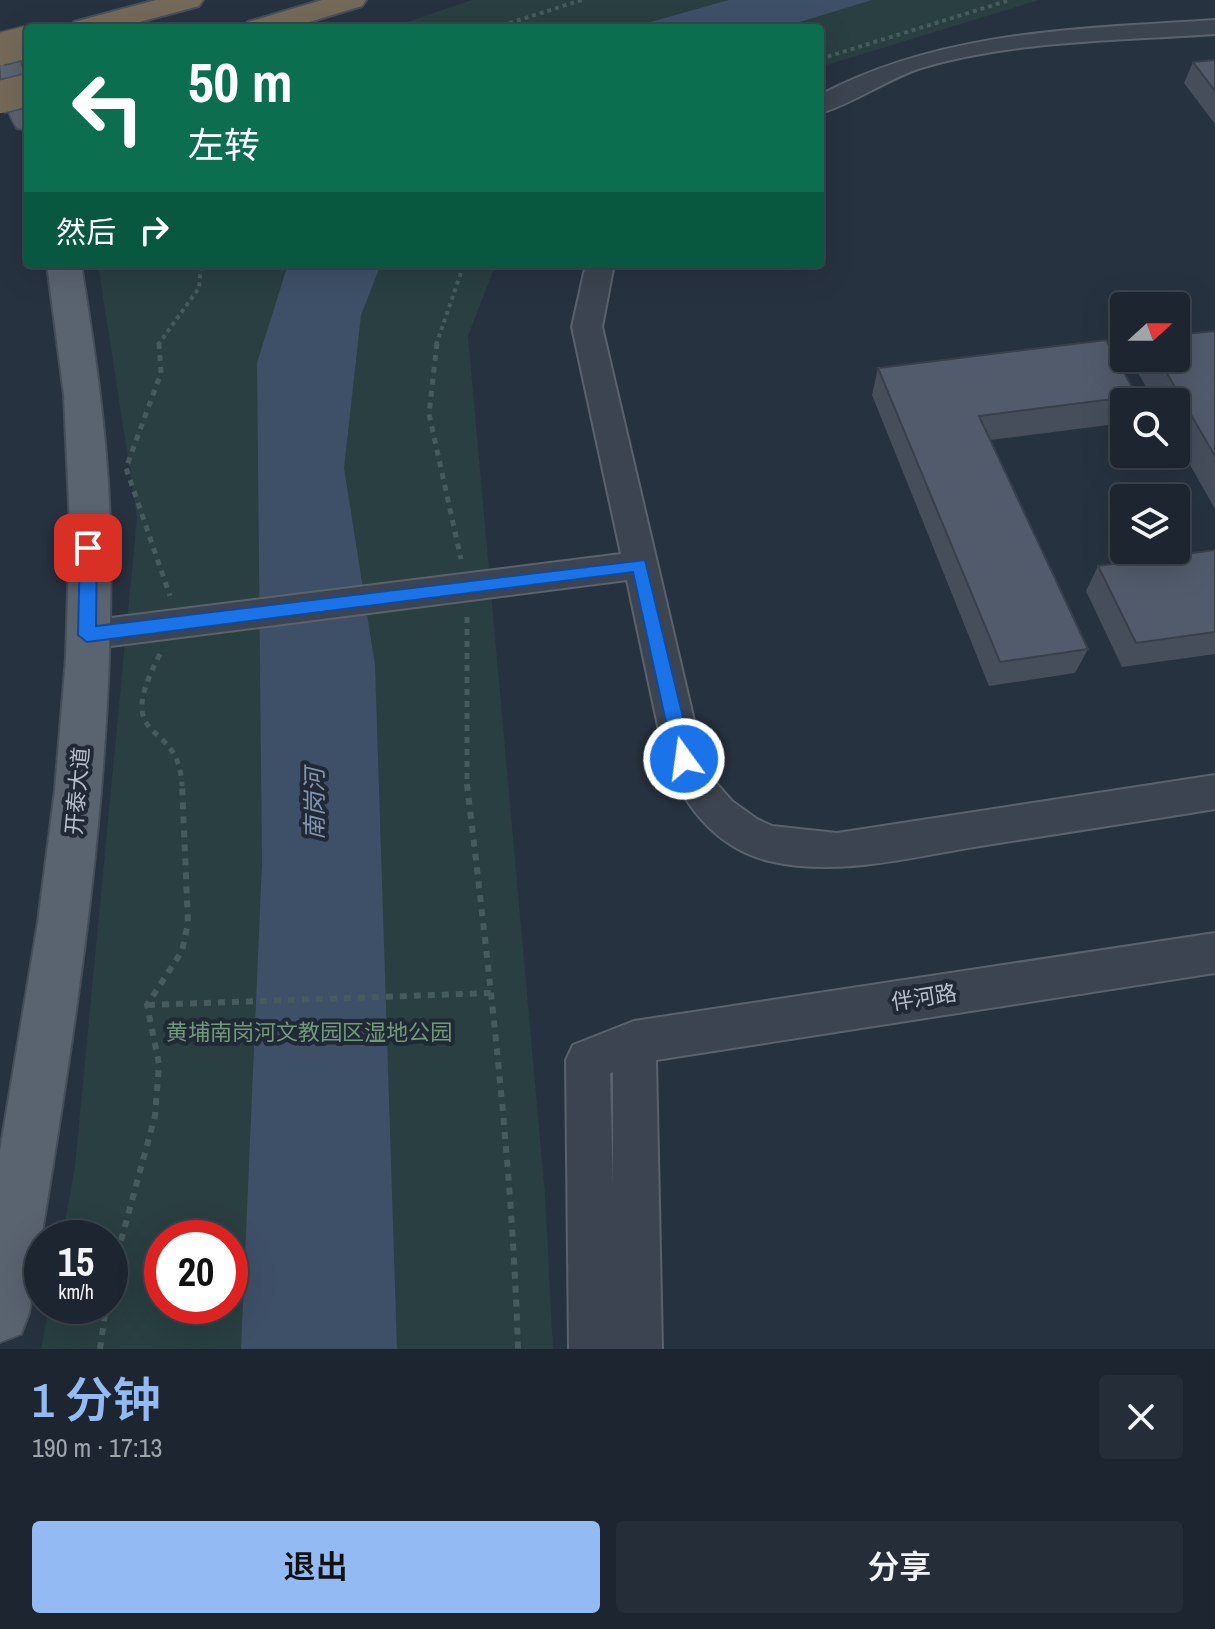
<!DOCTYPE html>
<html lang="zh">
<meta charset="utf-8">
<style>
:root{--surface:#1d2630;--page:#252e38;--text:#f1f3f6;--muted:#a0a5ab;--line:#3b434c;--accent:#94baf3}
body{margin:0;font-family:"Archivo Narrow","Noto Sans SC",sans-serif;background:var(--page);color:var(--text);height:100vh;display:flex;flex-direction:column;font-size:30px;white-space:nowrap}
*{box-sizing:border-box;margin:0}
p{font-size:26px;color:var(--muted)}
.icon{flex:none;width:44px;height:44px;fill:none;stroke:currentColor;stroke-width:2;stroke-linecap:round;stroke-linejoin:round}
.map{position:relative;height:1349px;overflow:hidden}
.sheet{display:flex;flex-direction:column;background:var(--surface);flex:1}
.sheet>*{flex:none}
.banner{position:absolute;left:24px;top:24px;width:800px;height:244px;border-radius:8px;box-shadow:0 8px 32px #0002,0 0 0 2px var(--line);background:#0b6e4f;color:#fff;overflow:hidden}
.needle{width:52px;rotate:69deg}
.controls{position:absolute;left:1110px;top:292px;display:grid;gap:16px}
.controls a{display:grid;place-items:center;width:80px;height:80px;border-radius:8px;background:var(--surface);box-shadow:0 8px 32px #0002,0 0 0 2px var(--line);font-size:40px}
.speed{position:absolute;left:24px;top:1220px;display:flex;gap:16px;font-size:40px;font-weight:700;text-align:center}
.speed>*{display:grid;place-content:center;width:104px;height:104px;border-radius:50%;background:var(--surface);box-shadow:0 8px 32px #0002,0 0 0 2px var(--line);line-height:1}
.speed small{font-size:20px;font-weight:400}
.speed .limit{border:12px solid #d22;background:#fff;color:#111}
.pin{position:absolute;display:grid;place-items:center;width:68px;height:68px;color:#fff;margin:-34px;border-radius:16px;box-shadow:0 4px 12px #0006}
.me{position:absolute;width:88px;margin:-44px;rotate:346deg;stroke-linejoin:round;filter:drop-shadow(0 0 6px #0008)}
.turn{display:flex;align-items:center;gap:28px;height:168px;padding:0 32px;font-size:36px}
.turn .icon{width:104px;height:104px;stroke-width:2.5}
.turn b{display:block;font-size:56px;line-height:68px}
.then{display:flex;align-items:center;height:76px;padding:0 32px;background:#0003;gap:16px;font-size:30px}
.round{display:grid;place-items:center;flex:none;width:84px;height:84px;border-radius:8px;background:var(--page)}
.summary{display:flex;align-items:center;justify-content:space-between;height:136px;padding:0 32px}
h1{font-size:48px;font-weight:600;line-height:60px;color:var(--accent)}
.cta{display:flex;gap:16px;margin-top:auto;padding:16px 32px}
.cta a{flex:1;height:92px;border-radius:8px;background:var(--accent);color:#111;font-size:32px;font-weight:600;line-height:92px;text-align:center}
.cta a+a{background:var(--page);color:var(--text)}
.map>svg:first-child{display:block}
</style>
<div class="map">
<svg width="1215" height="1349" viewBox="0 0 1215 1349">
<rect width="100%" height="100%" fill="#273240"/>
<g fill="#293f41" fill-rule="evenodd">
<polygon points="472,0 1039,0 820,67 820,28 389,28"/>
<path d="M 98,264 L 496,264 L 468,336 L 545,1194 L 553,1349 L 41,1349 L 49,1306 L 110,1306 L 110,1238 L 62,1238 L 75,1166 L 137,517 ZM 162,1238 L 230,1238 L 230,1306 L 162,1306 Z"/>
</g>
<g fill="#3e5068">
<polygon points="729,0 872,0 780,28 629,28"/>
<polygon points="288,264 381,264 361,315 344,468 375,665 397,1349 241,1349 262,864 257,363"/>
</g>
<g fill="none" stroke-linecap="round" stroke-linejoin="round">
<defs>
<g id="minor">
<path d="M 1215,20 L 1215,34 C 1118,41 1016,40 921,68 C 887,79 851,105 820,113 L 820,95 C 943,30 1080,29 1215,20 Z"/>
<path d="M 586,264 L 614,264 L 602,327 L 703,759 L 710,776 L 732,801 L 757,819 L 772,826 L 837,833 L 1215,775 L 1215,809 C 1135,822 1055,834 974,847 C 907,858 837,877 769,861 C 716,848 685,807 665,759 L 627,580 L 87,649 L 75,645 L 69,635 L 75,625 L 87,621 L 621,554 L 572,327 Z"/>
<path d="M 1215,933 L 1215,973 L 656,1060 L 662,1349 L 569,1349 L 566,1060 L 573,1045 L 634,1021 ZM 613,1072 L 613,1186 L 610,1073 Z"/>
</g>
<g id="major">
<path d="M 0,40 L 10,43 C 29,70 28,99 28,130 L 17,128 C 0,101 0,71 0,40 Z"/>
<path d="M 47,264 L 81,264 C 95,352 108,439 110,528 C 116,792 71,1053 29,1313 L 21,1334 L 0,1342 L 0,1151 L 38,922 L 55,790 L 66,658 L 70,526 L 64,395 Z"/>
</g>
<g id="highway">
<polygon points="156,0 203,0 199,6 117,28 69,28 74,22"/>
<polygon points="322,0 366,0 362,6 289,28 243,28 248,22"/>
</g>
</defs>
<use href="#minor" stroke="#59626d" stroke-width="4"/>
<use href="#major" stroke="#454d59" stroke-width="4"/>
<use href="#highway" stroke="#464f5a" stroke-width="4"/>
<g stroke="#475b5e" stroke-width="4" stroke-dasharray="4 4" stroke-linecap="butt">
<polyline points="494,28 582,0"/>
<polyline points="820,59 1010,0"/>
<polyline points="158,345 199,288 201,264"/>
<polyline points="436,345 464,264"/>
</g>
<g stroke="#475b5e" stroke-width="5" stroke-dasharray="6 6" stroke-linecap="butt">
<polyline points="159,343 161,373 126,468 170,596"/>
<polyline points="437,343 429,414 461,559"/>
<polyline points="467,617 467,786"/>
<path d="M 160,654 C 110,750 179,714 182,786"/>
</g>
<g stroke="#475b5e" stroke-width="6" stroke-dasharray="7 7" stroke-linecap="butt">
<path d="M 467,784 C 489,972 512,1159 518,1349"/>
<polyline points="148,1005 491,993"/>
<polyline points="110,1281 155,1116 159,1064 147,1005 182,951 188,923 182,784"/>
<polyline points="100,1349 106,1306"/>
</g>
<use href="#minor" fill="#3b4450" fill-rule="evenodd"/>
<use href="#major" fill="#5a6370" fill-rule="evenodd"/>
<use href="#highway" fill="#756a59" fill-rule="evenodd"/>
<defs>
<g id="highway-bridge">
<polyline points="0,49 28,42"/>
<polyline points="0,97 28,90"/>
</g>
</defs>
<use href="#highway-bridge" stroke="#464f5a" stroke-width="35" stroke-linecap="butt"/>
<use href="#highway-bridge" stroke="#756a59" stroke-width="32"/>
</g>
<g fill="#464e5c">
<polygon points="1215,60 1215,124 1184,83 1193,62"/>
<polygon points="1215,331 1215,509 1176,440 1176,402 1155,402 1134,366 1138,358 1176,358"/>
<polygon points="878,368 1137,396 1134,402 1124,402 1124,423 990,440 1088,649 1075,673 989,686 872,395"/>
<polygon points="1215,550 1215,654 1122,667 1086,591 1098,566"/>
</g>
<g fill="#515b6b" stroke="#39404b" stroke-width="2">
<polygon points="1215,60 1215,91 1193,62"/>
<polygon points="1215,331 1215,456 1158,358 1176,358 1176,335"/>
<polygon points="1106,340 1137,396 979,416 1088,649 1000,662 878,368"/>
<polygon points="1215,550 1215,632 1136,643 1098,566"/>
</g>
<polygon fill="#1a73e8" stroke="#114b97" stroke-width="2" points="88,542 97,548 96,626 645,560 693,759 684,767 674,759 633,572 87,642 78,635 80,548"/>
<g text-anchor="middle" stroke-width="8" stroke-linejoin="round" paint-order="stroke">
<g font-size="22" fill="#b8bfca" stroke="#202935">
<text transform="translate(77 791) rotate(-85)" y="8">开泰大道</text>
<text transform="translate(924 997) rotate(-9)" y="8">伴河路</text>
</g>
<g font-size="22" fill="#709a79" stroke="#202935">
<text x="309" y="1040">黄埔南岗河文教园区湿地公园</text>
</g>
<g font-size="24" font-style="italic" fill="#8196b0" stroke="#202935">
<text transform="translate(315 804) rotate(-90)" y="8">南岗河</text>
</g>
</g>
</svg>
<div class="controls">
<a><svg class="needle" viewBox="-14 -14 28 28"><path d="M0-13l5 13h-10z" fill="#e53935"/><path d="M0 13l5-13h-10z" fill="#a0a5ab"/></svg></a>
<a><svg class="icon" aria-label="search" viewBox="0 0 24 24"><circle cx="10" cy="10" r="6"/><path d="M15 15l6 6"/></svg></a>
<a><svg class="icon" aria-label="layers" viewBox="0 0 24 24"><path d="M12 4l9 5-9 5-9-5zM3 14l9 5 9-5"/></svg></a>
</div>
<div class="speed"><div>15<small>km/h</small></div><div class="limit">20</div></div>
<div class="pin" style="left:88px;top:548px;background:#d93025"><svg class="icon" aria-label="arrive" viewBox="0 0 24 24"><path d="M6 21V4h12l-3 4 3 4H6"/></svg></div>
<svg class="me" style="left:684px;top:759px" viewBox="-20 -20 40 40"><circle r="17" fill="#1a73e8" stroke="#fff" stroke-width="3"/><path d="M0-11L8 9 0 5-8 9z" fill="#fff"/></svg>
<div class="banner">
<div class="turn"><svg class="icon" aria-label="left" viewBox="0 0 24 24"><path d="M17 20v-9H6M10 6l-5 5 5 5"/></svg><div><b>50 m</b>左转</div></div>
<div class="then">然后<svg class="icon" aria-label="right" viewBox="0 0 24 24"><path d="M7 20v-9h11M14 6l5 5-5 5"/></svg></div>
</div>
</div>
<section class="sheet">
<div class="summary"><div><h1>1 分钟</h1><p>190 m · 17:13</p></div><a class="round"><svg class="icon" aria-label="close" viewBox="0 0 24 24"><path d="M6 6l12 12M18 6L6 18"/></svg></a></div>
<div class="cta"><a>退出</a><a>分享</a></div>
</section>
